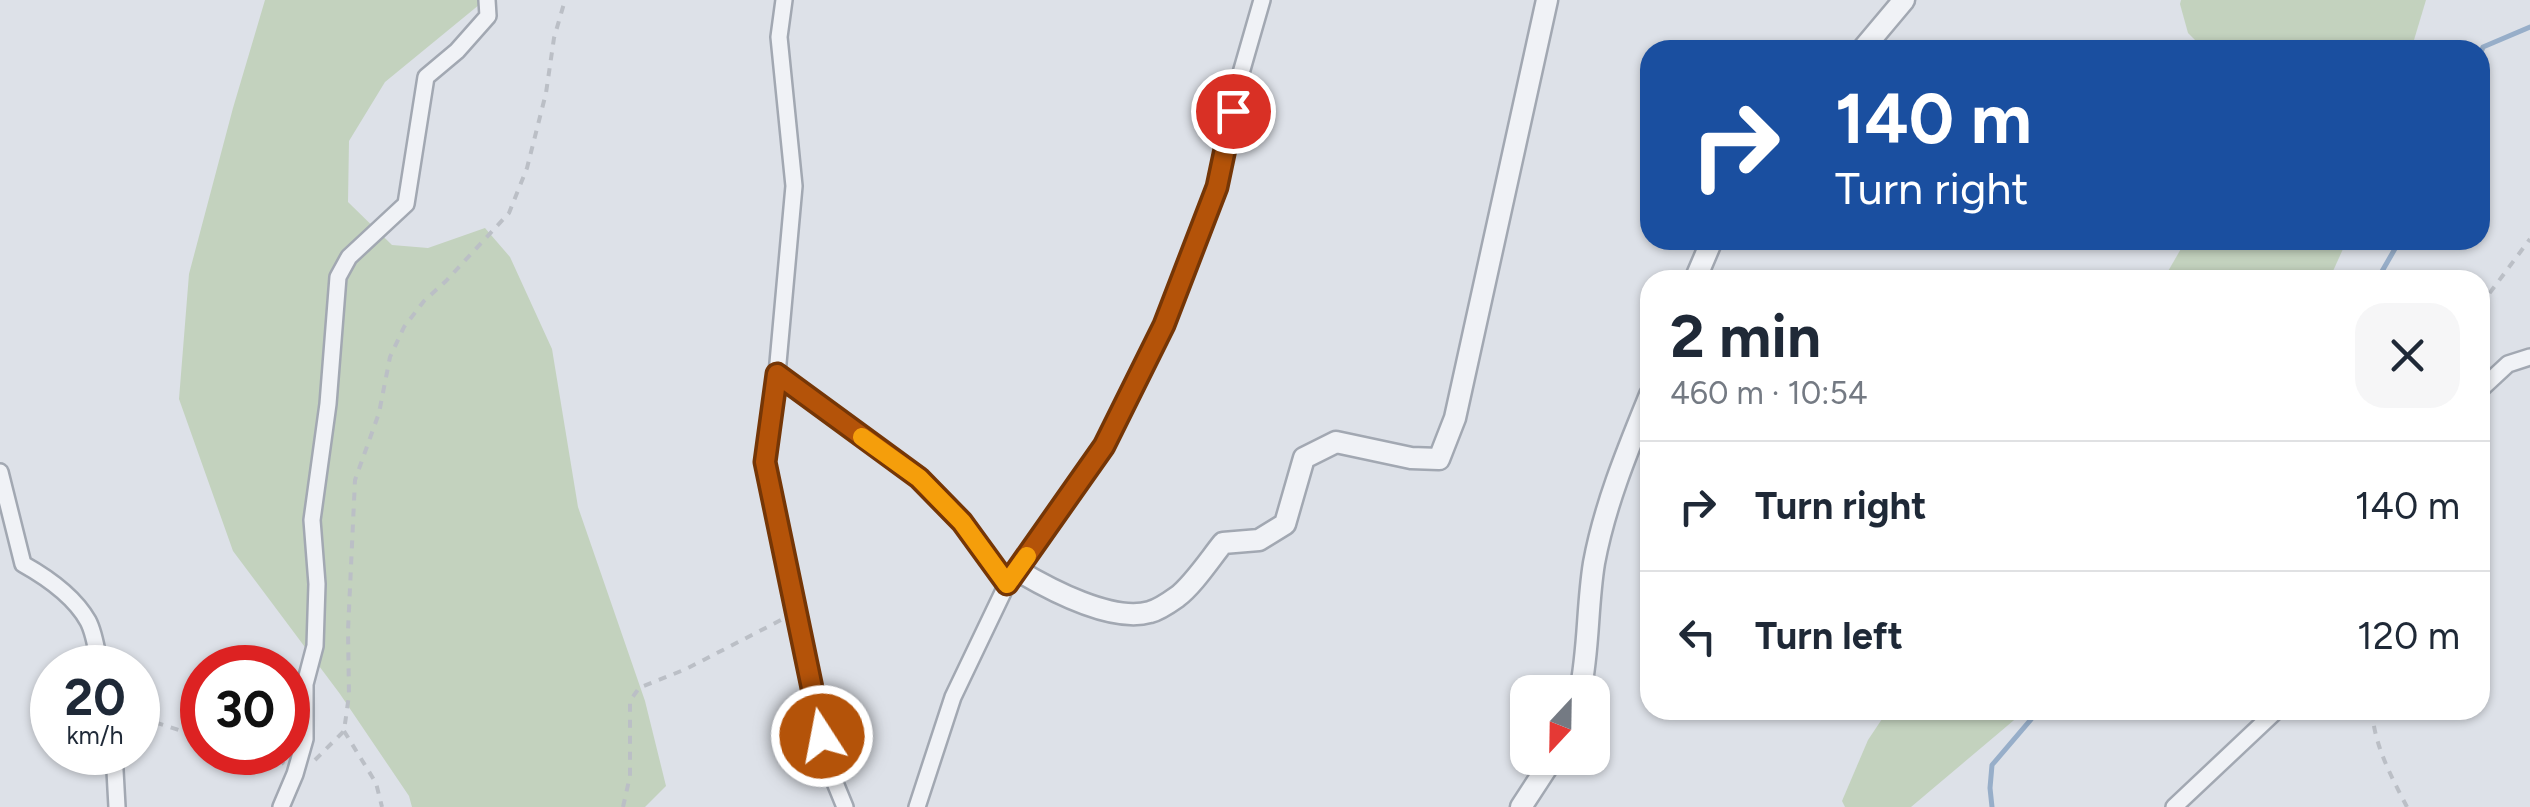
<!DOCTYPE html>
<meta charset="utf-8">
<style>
:root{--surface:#fff;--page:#f6f6f7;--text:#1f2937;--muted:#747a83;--line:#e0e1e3}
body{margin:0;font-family:Figtree,sans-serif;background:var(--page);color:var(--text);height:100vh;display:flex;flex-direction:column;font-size:38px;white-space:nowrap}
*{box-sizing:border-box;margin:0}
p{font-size:32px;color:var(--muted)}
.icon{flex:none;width:55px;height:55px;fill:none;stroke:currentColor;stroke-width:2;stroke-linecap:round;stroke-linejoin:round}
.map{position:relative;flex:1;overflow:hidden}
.panel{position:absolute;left:1640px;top:270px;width:850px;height:450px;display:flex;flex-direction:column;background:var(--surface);border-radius:30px;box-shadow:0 2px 8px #0004}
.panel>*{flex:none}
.hud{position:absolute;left:1640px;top:40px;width:850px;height:210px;border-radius:30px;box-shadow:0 2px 8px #0004;background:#1a4fa0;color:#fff;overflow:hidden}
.needle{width:65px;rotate:202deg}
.buttons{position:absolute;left:1510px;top:675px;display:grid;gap:20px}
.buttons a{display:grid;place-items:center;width:100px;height:100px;border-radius:20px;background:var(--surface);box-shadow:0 2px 8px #0004;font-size:50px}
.speed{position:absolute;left:30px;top:645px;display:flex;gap:20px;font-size:50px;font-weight:700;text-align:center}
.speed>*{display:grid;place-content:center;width:130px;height:130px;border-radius:50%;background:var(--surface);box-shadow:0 2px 8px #0004;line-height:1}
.speed small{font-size:25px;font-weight:400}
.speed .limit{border:15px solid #d22;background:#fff;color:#111}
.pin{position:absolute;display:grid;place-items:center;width:85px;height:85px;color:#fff;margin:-42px;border:5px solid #fff;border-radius:50%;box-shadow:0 2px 10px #0007}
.me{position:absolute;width:110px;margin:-55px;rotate:349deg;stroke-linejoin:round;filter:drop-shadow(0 0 8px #0008)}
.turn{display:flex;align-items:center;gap:35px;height:210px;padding:0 30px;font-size:45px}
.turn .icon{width:130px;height:130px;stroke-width:2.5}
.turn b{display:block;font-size:70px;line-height:85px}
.round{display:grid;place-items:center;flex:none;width:105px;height:105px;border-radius:30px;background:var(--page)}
.head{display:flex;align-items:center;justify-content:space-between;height:170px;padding:0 30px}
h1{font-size:60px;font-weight:700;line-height:75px}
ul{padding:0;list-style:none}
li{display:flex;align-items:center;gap:30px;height:130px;padding:0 30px;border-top:2px solid var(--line)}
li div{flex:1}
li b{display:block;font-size:38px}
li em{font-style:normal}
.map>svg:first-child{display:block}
</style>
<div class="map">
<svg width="2530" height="807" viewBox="0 0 2530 807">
<rect width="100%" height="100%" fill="#dde1e8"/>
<g fill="#c3d2be">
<polygon points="265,0 485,0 385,82 349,141 348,202 392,245 428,248 485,228 510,257 552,349 578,507 645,701 666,786 645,807 412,807 409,796 340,694 233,551 179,399 189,274 233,108"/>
<polygon points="2181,0 2426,0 2411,50 2205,50 2188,33 2180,4"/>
<polygon points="2186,240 2347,240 2329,280 2163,280"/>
<polygon points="1888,710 2026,710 1911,807 1845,807 1842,801 1868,740"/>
</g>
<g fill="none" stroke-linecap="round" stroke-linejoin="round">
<g stroke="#97aec9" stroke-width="5">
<polyline points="2480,55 2483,47 2530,27"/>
<polyline points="2377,280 2400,240"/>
<polyline points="1992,807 1990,788 1992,765 2039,710"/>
</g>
<defs>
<g id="minor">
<polyline points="784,0 779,37 794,186 777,374 765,462 829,768 845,807"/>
<polyline points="777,374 919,478 962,522 1007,584"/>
<polyline points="2480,390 2508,364 2530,357"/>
<path d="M 0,472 L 23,564 C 48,578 74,596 88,621 C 95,634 97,653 100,668"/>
<polyline points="114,752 117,807"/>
<polyline points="281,807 295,774 305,739 305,684 315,646 317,584 312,520 328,404 338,277 349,257 406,204 426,77 457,51 488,16 487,0"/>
<polyline points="917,807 953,697 1007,584 1103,446 1164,325 1217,187 1241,73 1262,0"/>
<polyline points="2174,807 2277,710"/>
</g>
<g id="tertiary">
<polyline points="1862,50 1904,0"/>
<polyline points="1695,280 1712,240"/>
<path d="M 1017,570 C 1049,589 1112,623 1150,612 C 1158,610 1170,602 1177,597 C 1193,585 1210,559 1223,543 L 1259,540 L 1285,524 L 1304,458 L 1336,442 L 1411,458 L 1439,459 L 1455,418 L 1547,0"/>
<path d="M 1580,692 C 1589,650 1587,606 1594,563 C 1605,504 1628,449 1650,395"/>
<polyline points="1521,807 1553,758"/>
</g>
</defs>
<use href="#minor" stroke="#a2a8b2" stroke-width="20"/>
<use href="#tertiary" stroke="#a2a8b2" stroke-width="25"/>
<g stroke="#bbbfc6" stroke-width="4" stroke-dasharray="8 8" stroke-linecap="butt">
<polyline points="2480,306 2530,239"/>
<polyline points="138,697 151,721 182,731 202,727"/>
<path d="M 2372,710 C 2374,745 2391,776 2407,807"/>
<polyline points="344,731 376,783 382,807"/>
<polyline points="271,752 284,764"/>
<polyline points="315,760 344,731 349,695 348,631 355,480 379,413 390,357 404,327 424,301 446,281 509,213 527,168 546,93 554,38 565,0"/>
<polyline points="623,807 630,776 630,701 639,688 686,669 781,620"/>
</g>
<use href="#minor" stroke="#f0f2f6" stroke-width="15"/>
<use href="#tertiary" stroke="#f0f2f6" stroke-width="20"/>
</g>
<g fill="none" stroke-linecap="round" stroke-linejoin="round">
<defs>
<polyline id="route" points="822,736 765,462 777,374 919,478 962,522 1007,584 1104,446 1164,325 1217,187 1233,111"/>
</defs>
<use href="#route" stroke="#753606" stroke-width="25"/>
<use href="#route" stroke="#b45309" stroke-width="18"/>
<polyline stroke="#f59e0b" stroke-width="18" points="862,437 919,478 962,522 1007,584 1027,556"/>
</g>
</svg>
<div class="buttons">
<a><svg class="needle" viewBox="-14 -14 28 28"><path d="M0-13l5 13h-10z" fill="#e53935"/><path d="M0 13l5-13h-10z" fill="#747a83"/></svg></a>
</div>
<div class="speed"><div>20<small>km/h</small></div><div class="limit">30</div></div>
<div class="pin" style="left:1233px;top:111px;background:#d93025"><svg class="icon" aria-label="arrive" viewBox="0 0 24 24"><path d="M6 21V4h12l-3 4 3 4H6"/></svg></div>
<svg class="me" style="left:822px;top:736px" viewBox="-20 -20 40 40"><circle r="17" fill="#b45309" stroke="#fff" stroke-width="3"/><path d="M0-11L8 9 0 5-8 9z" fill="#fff"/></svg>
<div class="hud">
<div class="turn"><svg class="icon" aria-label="right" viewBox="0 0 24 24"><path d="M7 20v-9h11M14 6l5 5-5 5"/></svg><div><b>140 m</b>Turn right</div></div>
</div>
<section class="panel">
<div class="head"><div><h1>2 min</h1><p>460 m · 10:54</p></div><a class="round"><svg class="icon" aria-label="close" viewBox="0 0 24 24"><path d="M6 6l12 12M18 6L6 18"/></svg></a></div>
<ul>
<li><svg class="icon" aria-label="right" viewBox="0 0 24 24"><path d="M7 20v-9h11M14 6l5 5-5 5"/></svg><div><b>Turn right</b></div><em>140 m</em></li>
<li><svg class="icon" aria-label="left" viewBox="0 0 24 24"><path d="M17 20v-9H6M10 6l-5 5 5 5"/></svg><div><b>Turn left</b></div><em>120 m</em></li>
</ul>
</section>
</div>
